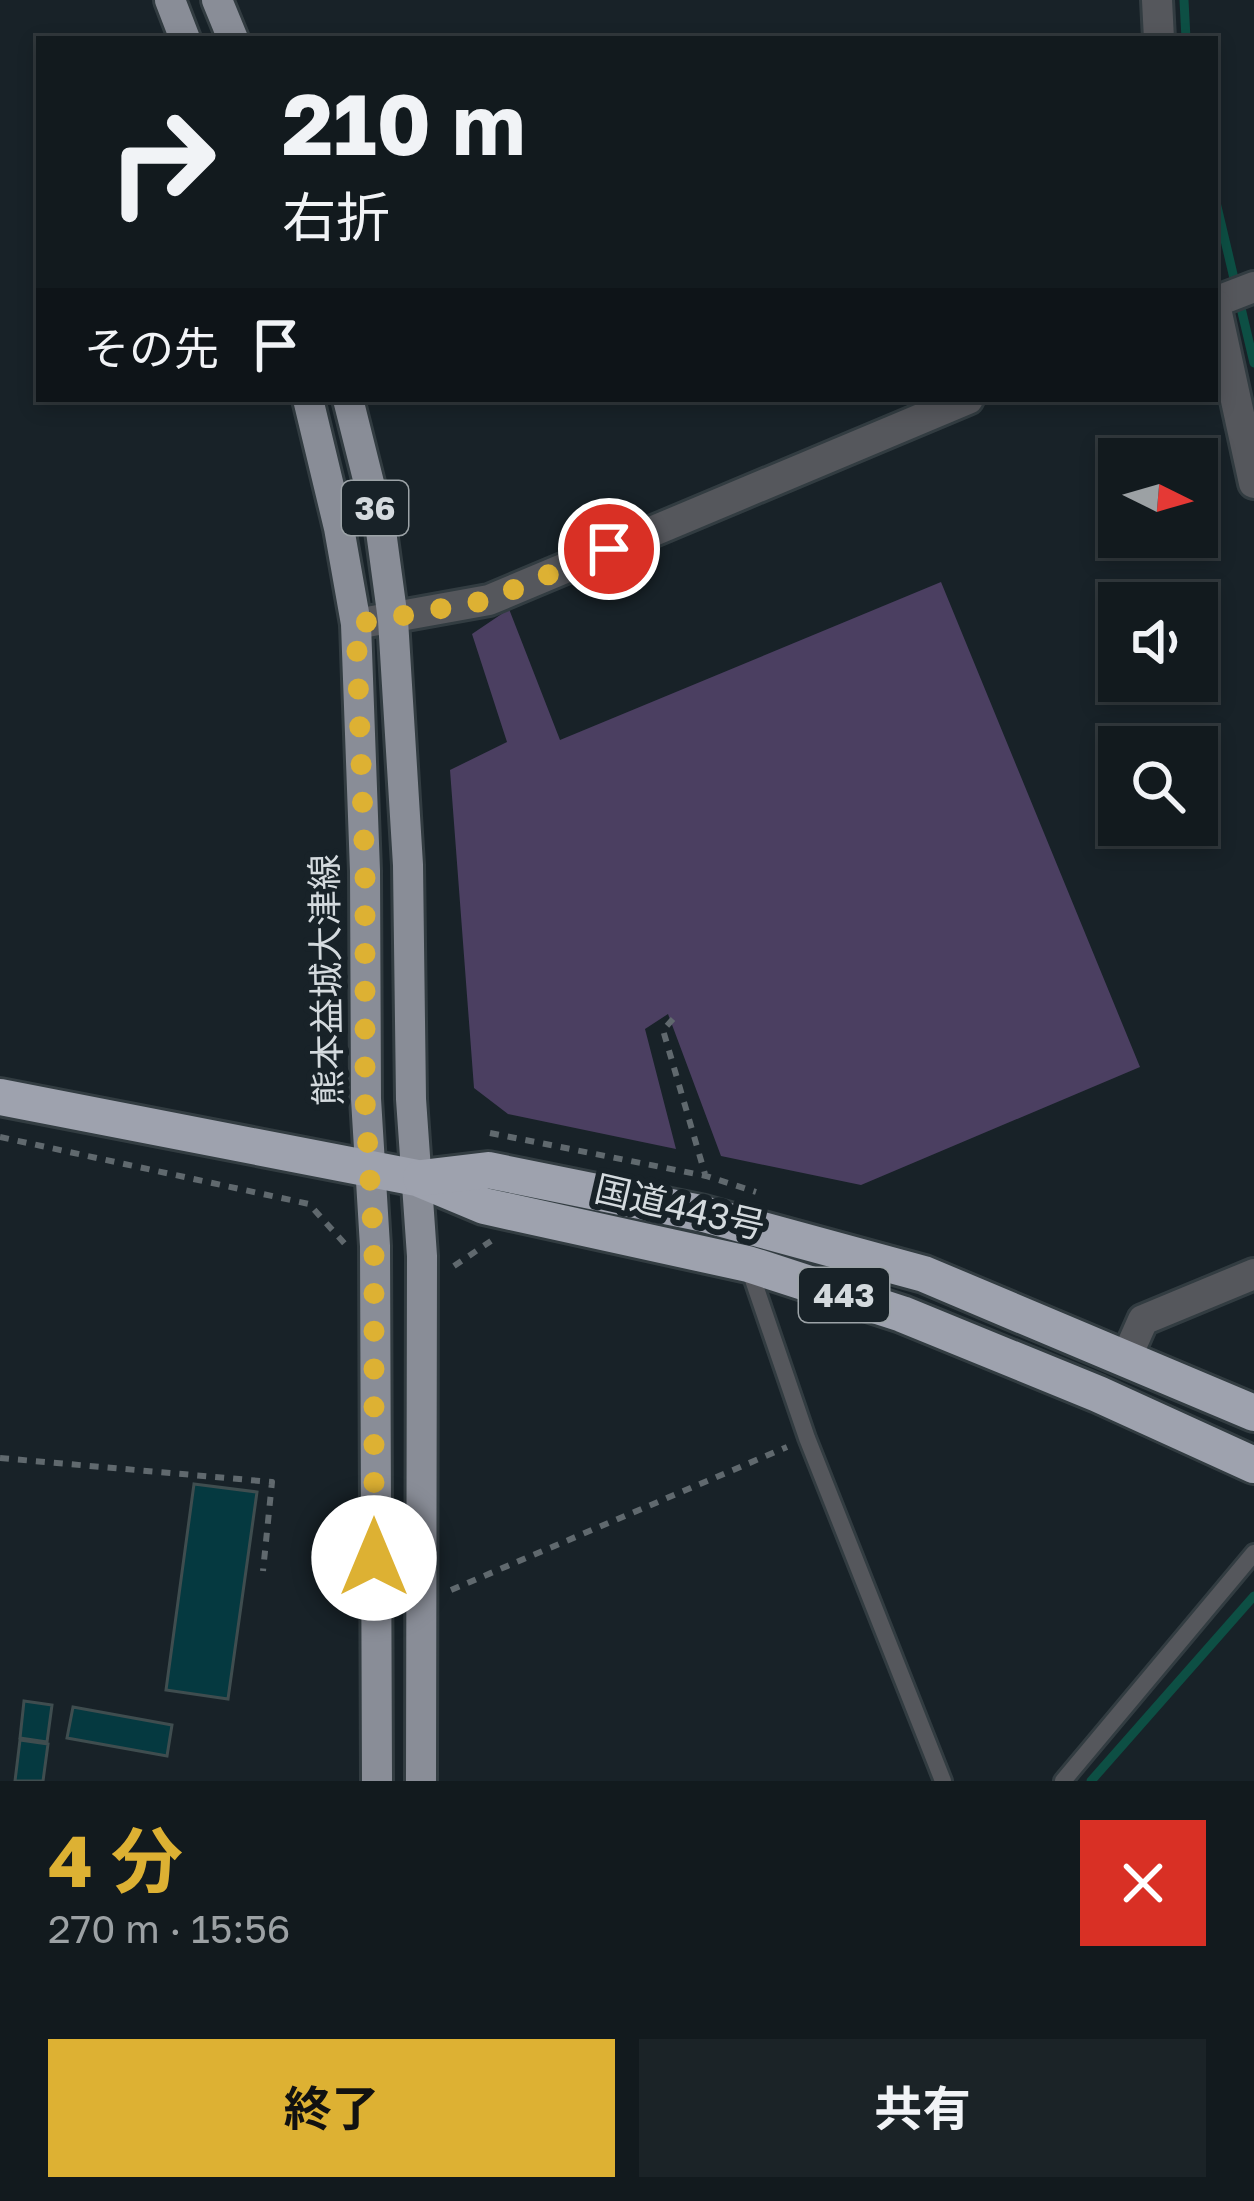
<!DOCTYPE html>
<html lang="ja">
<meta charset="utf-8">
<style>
:root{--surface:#121a1e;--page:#1b2327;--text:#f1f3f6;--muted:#9ca1a4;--line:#31383c;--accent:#ddb133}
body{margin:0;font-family:"Golos Text","Noto Sans JP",sans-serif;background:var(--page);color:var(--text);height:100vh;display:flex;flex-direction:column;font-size:45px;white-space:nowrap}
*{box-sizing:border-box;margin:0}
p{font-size:39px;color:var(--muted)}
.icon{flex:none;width:66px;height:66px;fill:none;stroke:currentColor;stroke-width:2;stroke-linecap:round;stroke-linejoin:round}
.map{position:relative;height:1781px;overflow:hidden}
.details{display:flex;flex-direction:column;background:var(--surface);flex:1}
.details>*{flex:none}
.banner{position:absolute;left:36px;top:36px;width:1182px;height:366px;border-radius:0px;box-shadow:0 6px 18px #0003,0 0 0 3px var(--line);background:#121a1e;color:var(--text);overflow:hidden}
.needle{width:78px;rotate:95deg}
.fabs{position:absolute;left:1098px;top:438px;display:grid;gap:24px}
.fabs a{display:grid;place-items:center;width:120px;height:120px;border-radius:0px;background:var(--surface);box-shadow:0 6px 18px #0003,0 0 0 3px var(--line);font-size:60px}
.pin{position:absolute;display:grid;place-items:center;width:102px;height:102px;color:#fff;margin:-51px;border:6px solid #fff;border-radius:50%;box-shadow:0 3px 12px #0007}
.me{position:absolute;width:132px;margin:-66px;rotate:0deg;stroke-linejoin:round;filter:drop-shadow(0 0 9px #0008)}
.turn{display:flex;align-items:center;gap:42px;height:252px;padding:0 48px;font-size:54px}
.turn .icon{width:156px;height:156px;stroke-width:2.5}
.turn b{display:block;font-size:84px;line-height:102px}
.then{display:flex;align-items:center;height:114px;padding:0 48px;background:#0003;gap:24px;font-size:45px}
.round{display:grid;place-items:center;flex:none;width:126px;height:126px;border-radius:0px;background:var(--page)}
.summary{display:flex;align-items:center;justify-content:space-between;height:204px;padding:0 48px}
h1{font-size:72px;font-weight:700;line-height:90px;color:var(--accent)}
.button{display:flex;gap:24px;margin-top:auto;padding:24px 48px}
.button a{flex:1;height:138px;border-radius:0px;background:var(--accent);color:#111;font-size:48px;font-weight:700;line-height:138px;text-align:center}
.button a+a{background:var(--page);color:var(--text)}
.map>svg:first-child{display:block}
</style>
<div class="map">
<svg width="1254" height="1781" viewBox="0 0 1254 1781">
<rect width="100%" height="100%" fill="#182228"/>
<polygon fill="#4b3f61" points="941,582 1140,1067 861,1185 721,1156 668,1014 645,1029 676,1149 508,1114 474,1088 450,770 507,742 472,634 509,609 560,740"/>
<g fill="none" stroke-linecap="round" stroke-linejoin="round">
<g stroke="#0d4f44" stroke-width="9">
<polyline points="1184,0 1186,39"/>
<polyline points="1215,198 1254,363"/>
<polyline points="1091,1781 1254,1596"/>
</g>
</g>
<g fill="#053940" stroke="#3f4d4f" stroke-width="3">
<polygon points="194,1484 257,1492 228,1699 166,1690"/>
<polygon points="24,1701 52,1705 47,1742 20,1738"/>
<polygon points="73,1707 172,1725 167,1756 67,1738"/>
<polygon points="20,1740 48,1744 43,1781 15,1781"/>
</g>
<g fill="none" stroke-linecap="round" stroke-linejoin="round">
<defs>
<g id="lane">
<polyline points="748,1265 807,1438 943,1781"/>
<polyline points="1063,1781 1254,1553"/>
</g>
<g id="street">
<polyline points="1157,0 1159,39"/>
<polyline points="1215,302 1254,287"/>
<polyline points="1215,304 1254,483"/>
<polyline points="356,624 489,600 968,399"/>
<polyline points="1127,1356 1143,1320 1254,1274"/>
</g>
<g id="primary">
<polyline points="170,0 185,39"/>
<polyline points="217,0 233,39"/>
<polyline points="308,399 339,528 356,624 365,871 366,1099 375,1246 377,1781"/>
<polyline points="348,399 381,531 393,620 408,865 411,1099 422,1256 421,1781"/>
</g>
<g id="highway">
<polyline points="0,1097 417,1178 484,1206 748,1264 902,1314 1098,1394 1254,1465"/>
<polyline points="421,1178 488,1170 700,1213 924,1274 1254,1413"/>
</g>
</defs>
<use href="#lane" stroke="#323c41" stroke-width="22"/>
<use href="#street" stroke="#323c41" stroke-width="36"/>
<use href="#primary" stroke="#323c41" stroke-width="36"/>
<use href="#highway" stroke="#323c41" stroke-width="42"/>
<g stroke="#60696e" stroke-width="6" stroke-dasharray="9 9" stroke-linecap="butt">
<polyline points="673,1019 663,1030 705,1174"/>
<polyline points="490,1133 706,1176 756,1192"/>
<polyline points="0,1137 309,1204 345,1244"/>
<polyline points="454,1266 491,1241"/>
<polyline points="0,1458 272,1482 263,1571"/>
<polyline points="451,1590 787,1447"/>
</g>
<use href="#lane" stroke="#55575c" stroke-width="16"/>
<use href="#street" stroke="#55575c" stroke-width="30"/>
<use href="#primary" stroke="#898d97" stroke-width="30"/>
<use href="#highway" stroke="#9ea2ae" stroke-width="36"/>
</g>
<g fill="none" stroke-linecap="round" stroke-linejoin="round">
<polyline stroke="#ddb133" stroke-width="21" stroke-dasharray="0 37.8" points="374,1558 374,1246 365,1100 365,871 356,624 489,600 609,549"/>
</g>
<g text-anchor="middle" stroke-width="12" stroke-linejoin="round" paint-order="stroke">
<g fill="#182228" stroke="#9ca3a7" stroke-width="3">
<rect x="342" y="481" width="66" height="54" rx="9"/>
<rect x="799" y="1268" width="90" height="54" rx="9"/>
</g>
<g font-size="33" font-weight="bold" fill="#d4dade">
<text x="375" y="520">36</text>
<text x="844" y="1307">443</text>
</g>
<g font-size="36" fill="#d4dade" stroke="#182228">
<text transform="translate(326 980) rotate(-91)" y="13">熊本益城大津線</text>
<text transform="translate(680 1207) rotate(13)" y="13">国道443号</text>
</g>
</g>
</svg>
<div class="fabs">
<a><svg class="needle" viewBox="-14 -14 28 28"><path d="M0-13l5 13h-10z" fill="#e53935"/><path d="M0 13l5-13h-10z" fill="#9ca1a4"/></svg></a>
<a><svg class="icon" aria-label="sound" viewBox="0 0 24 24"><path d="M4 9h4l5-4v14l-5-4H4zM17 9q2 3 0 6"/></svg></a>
<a><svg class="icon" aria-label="search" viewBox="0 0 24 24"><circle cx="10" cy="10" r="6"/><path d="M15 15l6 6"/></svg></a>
</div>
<div class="pin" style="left:609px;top:549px;background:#d93025"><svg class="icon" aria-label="arrive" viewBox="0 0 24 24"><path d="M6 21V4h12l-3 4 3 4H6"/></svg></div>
<svg class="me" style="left:374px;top:1558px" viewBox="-20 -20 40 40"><circle r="19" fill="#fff"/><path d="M0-13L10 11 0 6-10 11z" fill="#ddb133"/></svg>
<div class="banner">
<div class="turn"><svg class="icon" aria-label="right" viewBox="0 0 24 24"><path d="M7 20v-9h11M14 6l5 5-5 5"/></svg><div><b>210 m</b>右折</div></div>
<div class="then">その先<svg class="icon" aria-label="arrive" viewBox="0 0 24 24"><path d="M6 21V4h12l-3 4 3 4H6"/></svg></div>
</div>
</div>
<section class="details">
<div class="summary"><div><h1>4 分</h1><p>270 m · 15:56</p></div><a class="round" style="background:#d93025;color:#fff"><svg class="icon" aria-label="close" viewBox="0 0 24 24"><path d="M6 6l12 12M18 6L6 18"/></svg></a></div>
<div class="button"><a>終了</a><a>共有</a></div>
</section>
